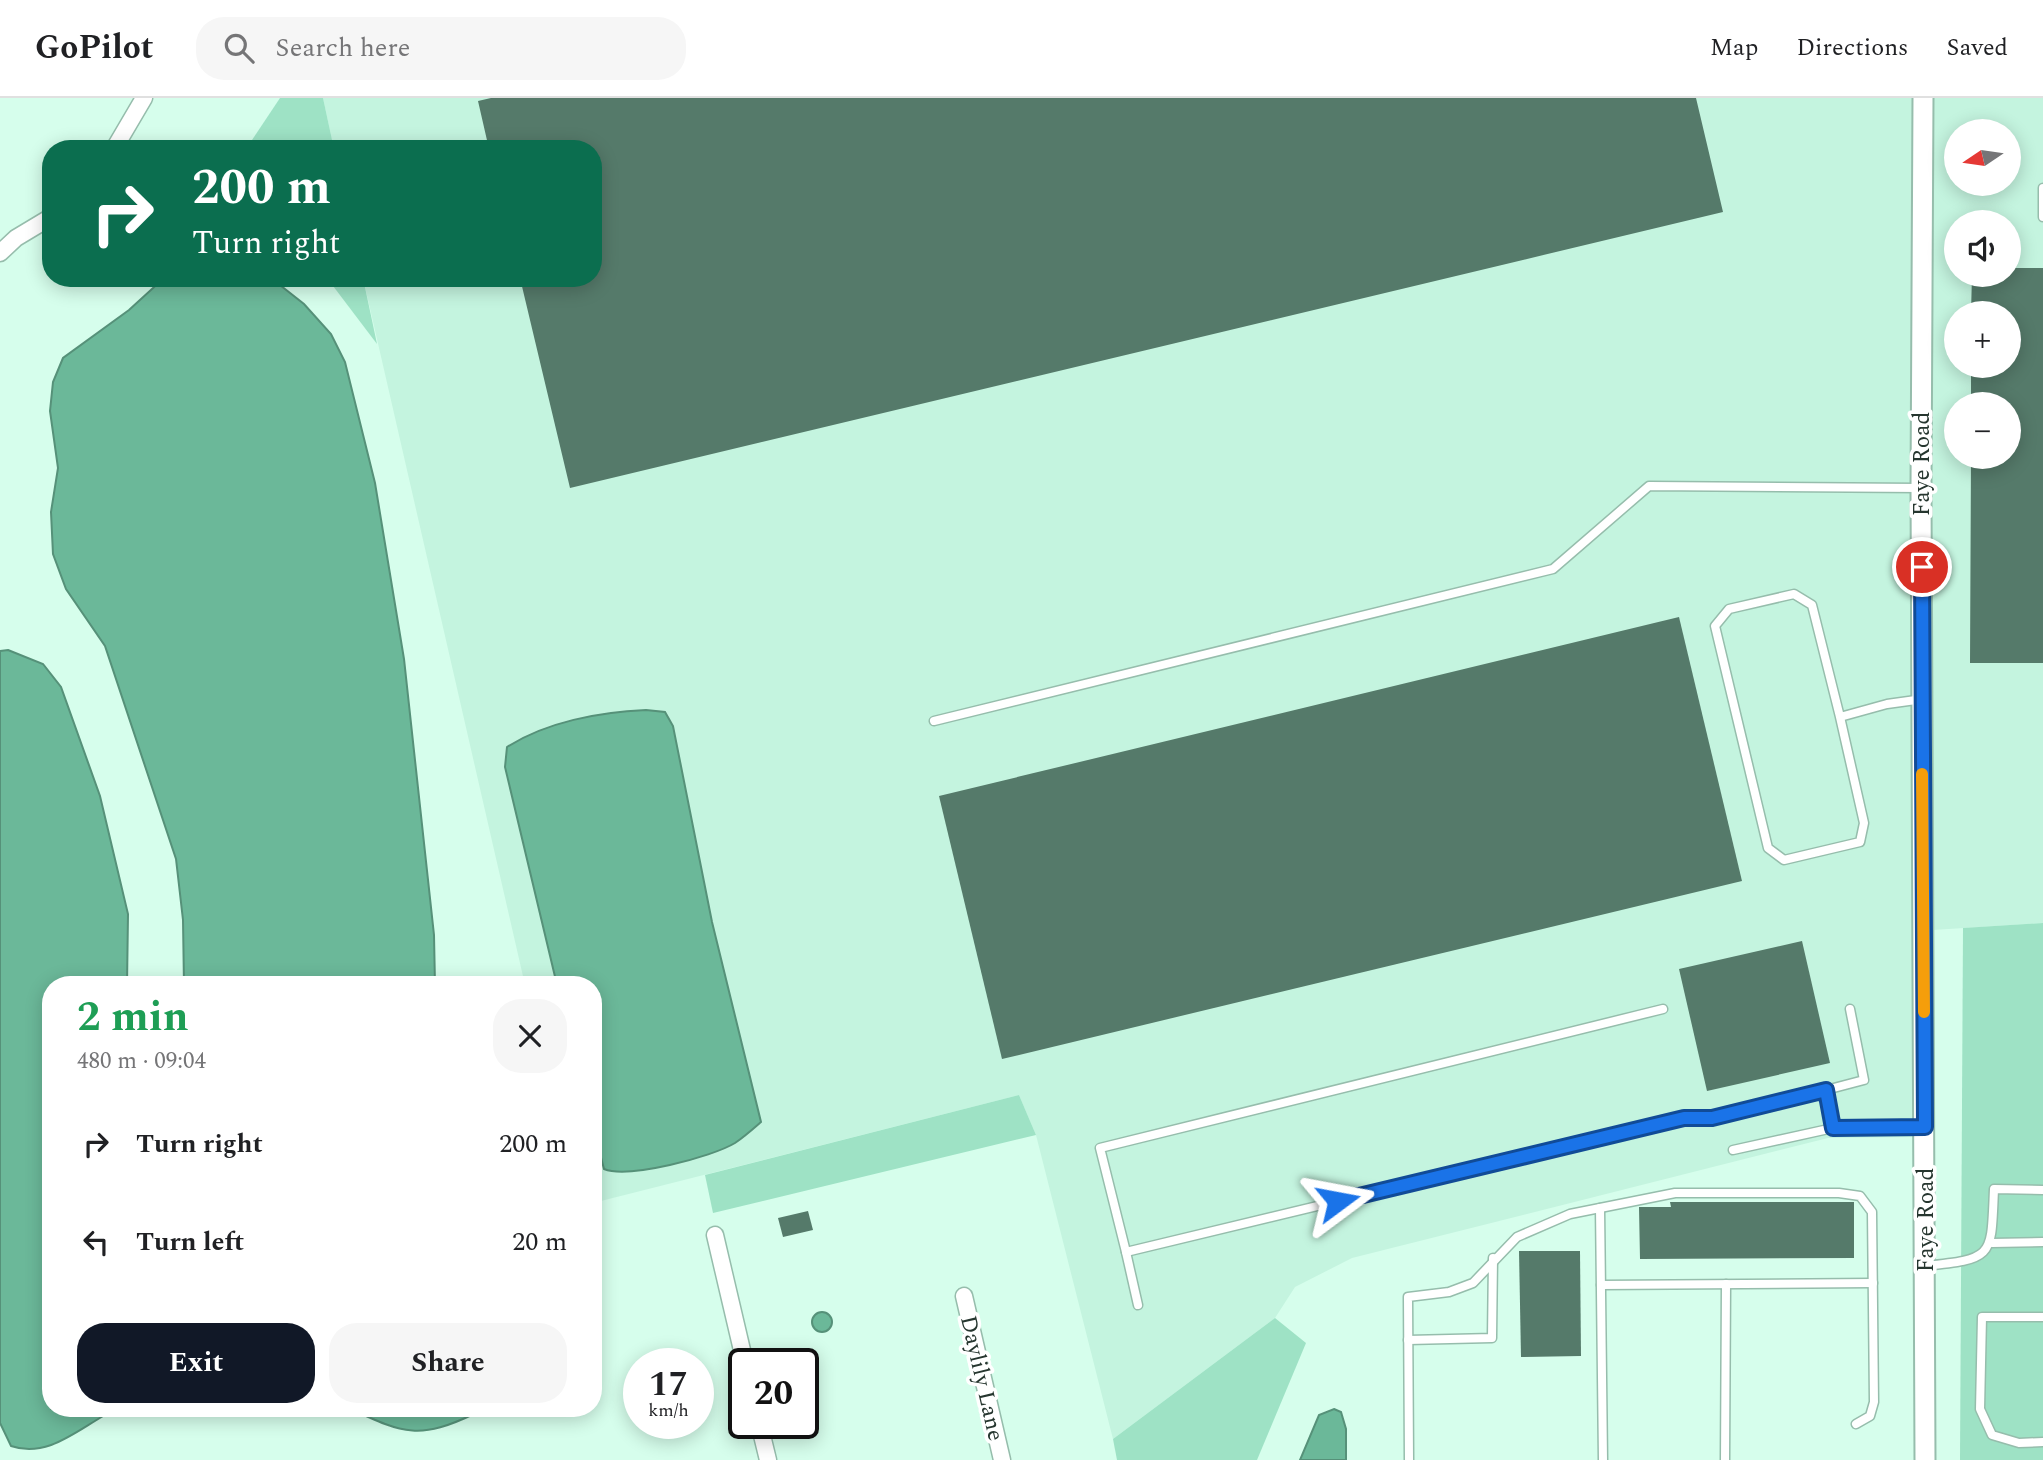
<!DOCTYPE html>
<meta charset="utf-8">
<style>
:root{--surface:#fff;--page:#f6f6f6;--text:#202124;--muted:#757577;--line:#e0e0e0;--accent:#111827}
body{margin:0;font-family:Spectral,serif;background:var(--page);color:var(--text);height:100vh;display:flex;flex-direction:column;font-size:26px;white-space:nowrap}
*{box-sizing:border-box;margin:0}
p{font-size:23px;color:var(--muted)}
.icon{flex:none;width:38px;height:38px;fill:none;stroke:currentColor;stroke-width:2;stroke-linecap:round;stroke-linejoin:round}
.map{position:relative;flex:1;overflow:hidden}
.panel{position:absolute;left:42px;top:878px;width:560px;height:441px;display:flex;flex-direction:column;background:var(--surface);border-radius:28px;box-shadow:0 4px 18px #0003}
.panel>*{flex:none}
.top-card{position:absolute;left:42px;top:42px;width:560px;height:147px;border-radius:28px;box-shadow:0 4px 18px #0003;background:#0b6e4f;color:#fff;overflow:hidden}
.needle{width:46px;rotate:257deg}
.buttons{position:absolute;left:1944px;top:21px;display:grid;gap:14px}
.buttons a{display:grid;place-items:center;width:77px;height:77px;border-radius:50%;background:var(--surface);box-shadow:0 4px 18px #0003;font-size:35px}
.speed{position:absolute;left:623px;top:1250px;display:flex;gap:14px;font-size:35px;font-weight:700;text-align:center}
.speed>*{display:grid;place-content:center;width:91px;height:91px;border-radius:50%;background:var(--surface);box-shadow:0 4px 18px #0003;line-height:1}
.speed small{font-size:18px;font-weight:400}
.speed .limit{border:4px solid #111;border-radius:10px;background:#fff;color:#111}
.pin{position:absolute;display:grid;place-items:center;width:60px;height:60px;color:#fff;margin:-30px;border:4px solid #fff;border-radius:50%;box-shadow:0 2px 7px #0007}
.me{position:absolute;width:77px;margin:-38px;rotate:77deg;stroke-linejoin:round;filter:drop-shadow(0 0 5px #0008)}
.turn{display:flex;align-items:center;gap:24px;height:147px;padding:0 35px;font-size:32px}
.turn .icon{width:91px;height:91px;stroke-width:2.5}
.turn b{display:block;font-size:49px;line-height:60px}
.round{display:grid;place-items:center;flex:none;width:74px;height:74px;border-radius:28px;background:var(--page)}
.overview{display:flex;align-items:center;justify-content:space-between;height:119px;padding:0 35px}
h1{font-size:42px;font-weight:700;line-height:52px;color:#1e9e55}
.primary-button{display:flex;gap:14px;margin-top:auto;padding:14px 35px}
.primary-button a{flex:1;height:80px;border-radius:28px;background:var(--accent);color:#fff;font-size:28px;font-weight:700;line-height:80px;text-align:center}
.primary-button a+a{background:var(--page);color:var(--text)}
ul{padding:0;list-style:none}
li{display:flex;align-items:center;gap:21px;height:98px;padding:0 35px}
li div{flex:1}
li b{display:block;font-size:26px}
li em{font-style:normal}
header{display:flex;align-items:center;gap:42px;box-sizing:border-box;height:98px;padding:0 35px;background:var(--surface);border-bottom:2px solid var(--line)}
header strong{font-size:33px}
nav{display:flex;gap:38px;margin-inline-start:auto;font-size:24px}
.search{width:490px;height:63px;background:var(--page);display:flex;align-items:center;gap:18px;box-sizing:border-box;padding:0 24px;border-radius:28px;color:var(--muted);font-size:26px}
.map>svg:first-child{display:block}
</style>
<header>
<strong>GoPilot</strong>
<div class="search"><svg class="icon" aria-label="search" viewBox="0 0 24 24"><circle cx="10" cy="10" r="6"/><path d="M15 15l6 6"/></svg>Search here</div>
<nav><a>Map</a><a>Directions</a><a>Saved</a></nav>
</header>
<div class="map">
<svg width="2043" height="1362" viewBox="0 0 2043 1362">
<rect width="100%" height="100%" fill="#d6feec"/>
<g fill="#c4f4df" fill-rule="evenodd">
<polygon points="323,0 1913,0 1914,1039 1828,1040 1352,1160 1295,1189 1275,1220 1113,1341 1036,1037 1019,997 593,1105 593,887 525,887 363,180 593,180 593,51 334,51"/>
<path d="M 1932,0 L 2043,0 L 2043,825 L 1933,832 ZM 1956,33 L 2009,33 L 2009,86 L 1956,86 ZM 1956,124 L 2009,124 L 2009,177 L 1956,177 ZM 1956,215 L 2009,215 L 2009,268 L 1956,268 ZM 1956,306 L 2009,306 L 2009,359 L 1956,359 Z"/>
</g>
<g fill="#9ee2c5">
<polygon points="280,0 323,0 334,51 246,51"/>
<polygon points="327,180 363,180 377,246"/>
<polygon points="2043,825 2043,1362 1960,1362 1963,830"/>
<polygon points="1019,997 1036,1037 713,1115 705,1077"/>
<polygon points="1275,1220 1306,1245 1257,1362 1117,1362 1113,1341"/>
</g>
<g fill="#6bb899" stroke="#569179" stroke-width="2">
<polygon points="164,180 271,180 304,206 331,236 345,264 375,385 404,561 434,837 435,887 184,887 183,822 176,761 105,548 66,491 53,456 51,414 58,370 50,313 53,284 63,260 129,212"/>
<path d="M 8,552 L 43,566 L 61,589 L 100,698 L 128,816 L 127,887 L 51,887 L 51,1311 L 110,1311 L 105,1317 C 75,1334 46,1360 11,1348 L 0,1325 L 0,553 Z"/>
<path d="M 646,612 L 665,614 L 673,628 L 712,824 L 761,1024 C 753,1031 744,1039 735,1045 C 712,1059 628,1081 604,1071 L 593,1029 L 593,887 L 557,887 L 505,669 L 507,649 C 546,624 599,614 646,612 Z"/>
<circle cx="822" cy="1224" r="10"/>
<path d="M 351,1311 L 478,1311 L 476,1315 C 420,1342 404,1336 351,1311 Z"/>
<polygon points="1334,1311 1341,1314 1346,1331 1346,1362 1300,1362 1319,1317"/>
</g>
<g fill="#557a6a">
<polygon points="491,0 1696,0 1723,114 570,390 520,180 593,180 593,51 489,51 478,3"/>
<polygon points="2009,170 2043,170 2043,565 1970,565 1971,359 2009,359 2009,306 1971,306 1971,268 2009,268 2009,215 1971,215 1972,177 2009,177"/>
<polygon points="1679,519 1742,783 1002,961 939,698"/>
<polygon points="1802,843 1830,965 1707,993 1679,871"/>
<polygon points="1670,1104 1854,1104 1854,1160 1640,1161 1639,1109 1671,1109"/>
<polygon points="808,1113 813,1132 783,1139 778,1120"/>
<polygon points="1519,1153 1580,1153 1581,1258 1521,1259"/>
</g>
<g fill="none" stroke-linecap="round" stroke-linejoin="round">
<defs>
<g id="service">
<polyline points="2043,90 2043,119"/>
<polyline points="1840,619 1864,725 1860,744 1784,762 1768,750 1715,528 1729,511 1794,496 1812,507 1840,619 1887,606 1923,601"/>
<polyline points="934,623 1553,471 1649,388 1921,390"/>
<polyline points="1663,911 1100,1050 1126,1154 1684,1020 1712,1020 1826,992"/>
<polyline points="1833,1030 1826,992 1864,982 1850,911"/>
<polyline points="1733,1052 1833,1030 1922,1029"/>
<polyline points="1600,1110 1603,1362"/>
<polyline points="1992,1145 2043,1144"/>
<polyline points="1126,1154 1138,1207"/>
<path d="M 1925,1168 C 1995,1161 1991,1159 1994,1091 L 2043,1092"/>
<polyline points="1601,1187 1873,1185"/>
<polyline points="2043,1219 1982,1219 1980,1311 1992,1337 2019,1345 2043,1344"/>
<polyline points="1408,1242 1492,1240 1493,1160"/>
<polyline points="1409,1362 1408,1199 1449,1194 1473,1185 1517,1139 1570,1116 1675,1095 1839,1095 1860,1098 1872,1114 1874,1304 1870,1318 1856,1326"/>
<polyline points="1725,1362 1726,1186"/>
</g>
<g id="minor">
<polyline points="114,51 144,0"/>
<polyline points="0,155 16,140 51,119"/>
<polyline points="715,1137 745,1265"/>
<polyline points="964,1198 1002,1362"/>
<polyline points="759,1325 768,1362"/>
</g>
<polyline id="tertiary" points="1923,0 1921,390 1925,1362"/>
</defs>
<use href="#service" stroke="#96bdac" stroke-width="11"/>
<use href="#minor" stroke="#96bdac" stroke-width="19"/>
<use href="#tertiary" stroke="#96bdac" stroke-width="23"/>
<use href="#service" stroke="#fff" stroke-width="8"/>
<use href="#minor" stroke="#fff" stroke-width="16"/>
<use href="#tertiary" stroke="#fff" stroke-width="19"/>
</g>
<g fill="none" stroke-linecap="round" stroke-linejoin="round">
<defs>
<polyline id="route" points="1338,1103 1684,1020 1712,1020 1826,992 1833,1030 1925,1029 1922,469"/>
</defs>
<use href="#route" stroke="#114b97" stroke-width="18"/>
<use href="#route" stroke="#1a73e8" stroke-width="12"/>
<polyline stroke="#f59e0b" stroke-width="12" points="1922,676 1924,914"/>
</g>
<g text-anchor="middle" stroke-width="7" stroke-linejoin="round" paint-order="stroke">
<g font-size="23" fill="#26362f" stroke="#fff">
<text transform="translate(1921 366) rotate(-90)" y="8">Faye Road</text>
<text transform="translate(1925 1122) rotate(-90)" y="8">Faye Road</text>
<text transform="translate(983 1280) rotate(77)" y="8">Daylily Lane</text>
</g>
</g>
</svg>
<div class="buttons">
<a><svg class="needle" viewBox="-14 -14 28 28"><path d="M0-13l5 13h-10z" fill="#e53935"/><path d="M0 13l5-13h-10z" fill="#757577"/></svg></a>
<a><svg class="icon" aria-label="sound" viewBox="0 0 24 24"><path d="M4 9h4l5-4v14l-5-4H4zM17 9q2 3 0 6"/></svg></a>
<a>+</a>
<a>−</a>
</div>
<div class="speed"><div>17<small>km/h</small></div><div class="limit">20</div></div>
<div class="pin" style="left:1922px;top:469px;background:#d93025"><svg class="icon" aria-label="arrive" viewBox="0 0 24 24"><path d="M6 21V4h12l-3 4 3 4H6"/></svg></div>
<svg class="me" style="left:1338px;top:1103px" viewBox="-20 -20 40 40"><path d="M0-17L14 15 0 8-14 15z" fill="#1a73e8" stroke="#fff" stroke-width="4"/></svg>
<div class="top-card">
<div class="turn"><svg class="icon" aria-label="right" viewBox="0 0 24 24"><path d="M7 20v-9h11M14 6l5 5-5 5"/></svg><div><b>200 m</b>Turn right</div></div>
</div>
<section class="panel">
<div class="overview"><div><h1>2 min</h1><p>480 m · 09:04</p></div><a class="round"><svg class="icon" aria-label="close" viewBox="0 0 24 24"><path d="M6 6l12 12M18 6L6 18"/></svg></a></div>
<ul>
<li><svg class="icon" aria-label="right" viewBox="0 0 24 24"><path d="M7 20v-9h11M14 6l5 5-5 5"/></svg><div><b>Turn right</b></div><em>200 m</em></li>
<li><svg class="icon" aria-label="left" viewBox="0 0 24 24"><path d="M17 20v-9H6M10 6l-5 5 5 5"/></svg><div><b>Turn left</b></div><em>20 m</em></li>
</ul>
<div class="primary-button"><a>Exit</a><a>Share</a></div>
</section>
</div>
